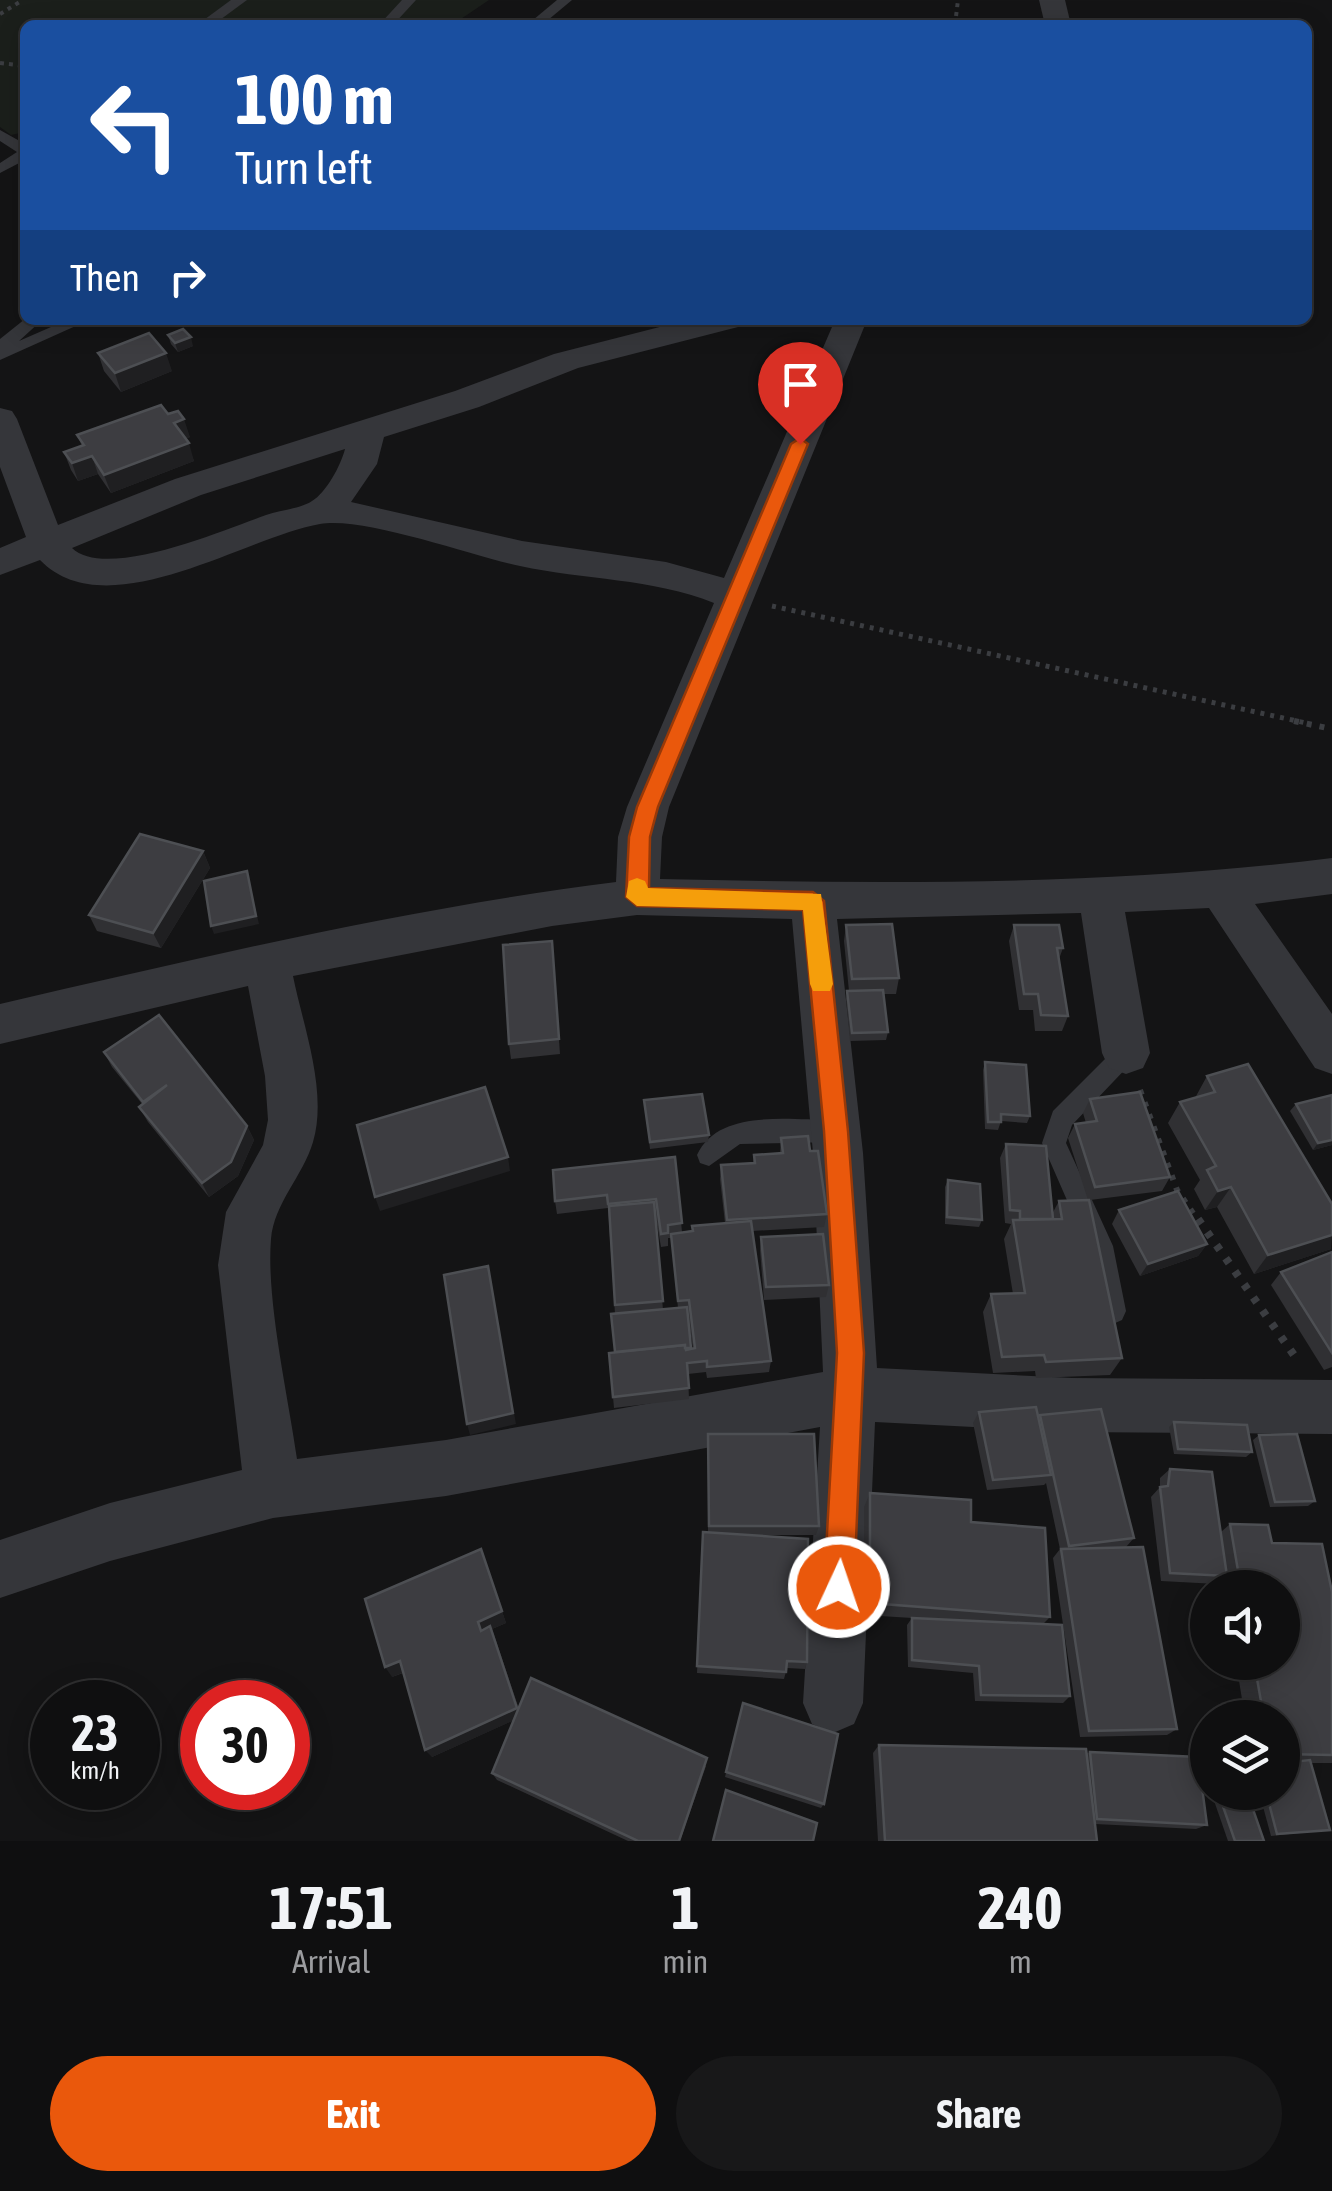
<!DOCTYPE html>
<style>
:root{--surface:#0f0f10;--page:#181819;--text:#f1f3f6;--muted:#9b9c9f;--line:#2f2f30;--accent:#ea580c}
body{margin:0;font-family:"Asap Condensed",sans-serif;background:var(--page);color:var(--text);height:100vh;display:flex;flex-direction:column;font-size:38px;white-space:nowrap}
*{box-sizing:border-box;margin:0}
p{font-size:32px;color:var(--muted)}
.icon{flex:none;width:55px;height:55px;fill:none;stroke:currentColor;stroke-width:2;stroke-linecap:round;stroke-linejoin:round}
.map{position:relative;height:1841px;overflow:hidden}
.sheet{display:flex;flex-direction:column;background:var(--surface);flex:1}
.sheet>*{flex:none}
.top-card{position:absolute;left:20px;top:20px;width:1292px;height:305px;border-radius:15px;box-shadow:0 5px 25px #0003,0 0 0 2px var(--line);background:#1a4fa0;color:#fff;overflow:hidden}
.tools{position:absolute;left:1190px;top:1570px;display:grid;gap:20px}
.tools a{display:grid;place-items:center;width:110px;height:110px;border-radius:50%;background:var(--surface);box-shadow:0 5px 25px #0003,0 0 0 2px var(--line);font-size:50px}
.speed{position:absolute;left:30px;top:1680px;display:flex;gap:20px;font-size:50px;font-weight:700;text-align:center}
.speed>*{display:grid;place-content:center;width:130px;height:130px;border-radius:50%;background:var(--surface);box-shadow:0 5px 25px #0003,0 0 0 2px var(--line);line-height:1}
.speed small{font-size:25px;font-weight:400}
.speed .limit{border:15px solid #d22;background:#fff;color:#111}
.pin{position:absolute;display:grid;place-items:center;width:85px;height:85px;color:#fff;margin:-102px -42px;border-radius:50% 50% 50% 0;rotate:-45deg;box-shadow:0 0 10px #0007}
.pin .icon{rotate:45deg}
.me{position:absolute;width:110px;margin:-55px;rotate:3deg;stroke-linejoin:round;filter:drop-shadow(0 0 8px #0008)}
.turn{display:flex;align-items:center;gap:35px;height:210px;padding:0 50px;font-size:45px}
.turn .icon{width:130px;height:130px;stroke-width:2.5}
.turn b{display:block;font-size:70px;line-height:85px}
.then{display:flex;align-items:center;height:95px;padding:0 50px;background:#0003;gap:20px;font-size:38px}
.eta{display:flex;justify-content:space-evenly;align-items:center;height:170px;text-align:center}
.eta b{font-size:60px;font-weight:700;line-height:70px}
.button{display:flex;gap:20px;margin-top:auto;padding:20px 50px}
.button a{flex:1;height:115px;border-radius:60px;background:var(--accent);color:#fff;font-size:40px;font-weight:700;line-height:115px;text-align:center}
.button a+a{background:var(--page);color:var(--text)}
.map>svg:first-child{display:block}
</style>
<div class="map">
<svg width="1332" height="1841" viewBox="0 0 1332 1841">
<rect width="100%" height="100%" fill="#141415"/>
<polygon fill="#1b1f1b" points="0,0 489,0 452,25 228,25 198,19 189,25 25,25 25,132 11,135 0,127"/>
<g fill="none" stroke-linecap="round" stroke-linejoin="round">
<g stroke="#3b3d41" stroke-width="4" stroke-dasharray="4 5" stroke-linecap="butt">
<polyline points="0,14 23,0"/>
<polyline points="955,25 958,0"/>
<polyline points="0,63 25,66"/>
</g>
<polyline stroke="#3b3d41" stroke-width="5" stroke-dasharray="4 6" stroke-linecap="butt" points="772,606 1306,723"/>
<g stroke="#3b3d41" stroke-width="6" stroke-dasharray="5 8" stroke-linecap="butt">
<polyline points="1294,721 1332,729"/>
<polyline points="1140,1090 1177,1190 1199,1222"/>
</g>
<polyline stroke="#3b3d41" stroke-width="8" stroke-dasharray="6 10" stroke-linecap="butt" points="1198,1219 1296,1358"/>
<g fill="#35363a" fill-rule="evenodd">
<polygon points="231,0 247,0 213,25 197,25"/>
<polygon points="402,0 416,0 393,25 379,25"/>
<polygon points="557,0 572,0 542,25 527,25"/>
<polygon points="0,130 25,144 25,160 0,173 0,163 17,152 0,141"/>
<polygon points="25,319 42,320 19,341 67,320 89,320 0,360 0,339"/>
<polygon points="1126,1043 1134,1046 1138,1053 1134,1060 1072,1125 1066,1143 1113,1246 1126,1311 1122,1320 1113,1324 1104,1320 1100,1311 1087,1246 1042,1143 1053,1111 1118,1046"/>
<path d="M 836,1120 L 845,1123 L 848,1131 L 845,1139 L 836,1142 L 740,1144 L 709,1166 L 700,1163 L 697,1155 C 719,1107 793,1121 836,1120 Z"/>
</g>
<g fill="#35363a" fill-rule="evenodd">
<polygon points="1039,0 1065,0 1071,25 1045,25"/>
<path d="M 687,320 L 742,320 L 738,327 L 578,368 L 479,407 L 384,437 L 377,464 L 351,502 L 522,541 L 666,562 L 724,578 L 835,320 L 867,320 L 669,807 L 662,837 L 660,879 C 884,884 1110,886 1332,858 L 1332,894 L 1255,904 L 1332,1014 L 1332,1074 L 1315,1068 L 1209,908 L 1125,912 L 1150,1053 L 1143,1068 L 1126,1074 L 1109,1068 L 1102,1053 L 1081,913 L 837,919 L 863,1153 L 877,1368 L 1072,1378 L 1332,1380 L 1332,1434 L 1072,1432 L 875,1422 L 863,1703 L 854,1724 L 833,1733 L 812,1724 L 803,1703 L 820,1427 L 446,1496 L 273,1518 L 110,1561 L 0,1598 L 0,1540 L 110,1503 L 242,1470 L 218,1265 L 226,1212 L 263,1145 L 268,1120 L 265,1076 L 248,986 L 0,1044 L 0,1004 C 204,957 408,908 616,882 L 618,837 L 627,807 L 714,603 C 652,578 584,580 520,566 C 472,556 364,516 320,524 C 245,537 107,629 40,560 L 0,575 L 0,548 L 26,537 L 0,467 L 0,408 L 12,411 L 17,419 L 58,525 L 175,479 L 455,391 L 554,354 ZM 345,449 C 341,465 326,493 312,501 C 300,509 280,510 266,515 C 226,529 106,581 72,548 L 201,495 ZM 637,915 L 792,919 L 813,1153 L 823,1372 L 446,1440 L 297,1459 C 288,1395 266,1300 271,1239 C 274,1203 303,1176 313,1142 C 328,1091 303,1026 293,976 L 552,926 Z"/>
</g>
</g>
<g fill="#303033" fill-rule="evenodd">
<polygon points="168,335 193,346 178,352 171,344"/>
<polygon points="98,353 172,371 121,392 104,371"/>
<polygon points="168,414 190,437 185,439 194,461 111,493 98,474 78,481 71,470 64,452 82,446 77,435"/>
<polygon points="203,851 210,868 161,948 97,931 89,915"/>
<polygon points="846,925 899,978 896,994 883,994 888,1032 886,1040 850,1041 846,999 847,991 849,991 844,941"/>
<polygon points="1014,925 1063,948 1059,959 1068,1016 1062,1031 1035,1031 1033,1010 1019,1010 1009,941"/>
<polygon points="552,941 560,1054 511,1059 509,1044"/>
<polygon points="104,1052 247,1126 254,1140 238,1176 209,1197 148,1122 139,1107 143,1105 112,1067"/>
<polygon points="985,1062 1030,1116 1027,1123 1001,1121 998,1130 985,1129 983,1070"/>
<polygon points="1207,1076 1331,1249 1254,1274 1217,1207 1205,1210 1194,1189 1200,1180 1168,1123 1180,1102 1195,1098"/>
<polygon points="1090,1099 1170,1177 1162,1191 1090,1200 1122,1358 1110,1375 1036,1378 1035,1371 993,1373 983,1312 991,1294 1013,1294 1004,1239 1011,1224 1005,1223 1000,1158 1006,1144 1052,1214 1059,1201 1088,1200 1068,1138 1075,1124 1086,1123 1083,1113"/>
<polygon points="644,1100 709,1135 708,1142 650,1149"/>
<polygon points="1296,1104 1332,1145 1313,1150 1290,1111"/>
<path d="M 781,1138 L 810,1151 L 827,1214 L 824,1227 L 752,1231 L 771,1361 L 769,1372 L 707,1378 L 706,1372 L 688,1374 L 689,1399 L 614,1408 L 609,1353 L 615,1352 L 615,1314 L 608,1208 L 557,1214 L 555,1201 L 675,1157 L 682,1232 L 725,1223 L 720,1179 L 721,1165 L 753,1163 L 754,1155 L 780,1153 ZM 655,1213 L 661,1247 L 668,1246 L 668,1238 L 671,1238 L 678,1308 L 663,1310 ZM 687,1312 L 693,1349 L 691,1349 Z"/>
<polygon points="948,1180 982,1220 979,1227 945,1224 945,1187"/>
<polygon points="1119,1210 1207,1244 1198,1256 1140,1276 1112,1224"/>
<polygon points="761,1237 829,1285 826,1297 764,1300 760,1250"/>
<polygon points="1332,1252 1332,1367 1324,1370 1271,1285 1281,1272"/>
<polygon points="979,1412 1039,1418 1040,1415 1134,1538 1126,1547 1177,1729 1167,1735 1080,1737 1053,1558 1060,1549 1046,1483 1044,1485 987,1490 973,1423"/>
<polygon points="1174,1422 1252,1452 1246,1457 1174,1454 1169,1427"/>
<polygon points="708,1434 819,1526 816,1535 756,1535 807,1662 805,1669 787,1668 784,1679 697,1673 703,1532 708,1532"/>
<polygon points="1259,1435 1315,1501 1308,1506 1270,1507 1253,1440"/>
<polygon points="1170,1469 1221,1532 1230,1524 1272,1543 1332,1592 1332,1763 1311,1763 1330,1830 1271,1836 1259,1792 1282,1792 1282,1718 1245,1718 1236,1662 1282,1662 1282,1588 1223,1588 1222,1580 1217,1584 1161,1581 1151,1497 1160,1487 1160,1478"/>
<polygon points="870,1493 971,1522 1050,1617 1043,1624 1070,1696 1063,1703 975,1701 973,1673 908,1667 907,1625 912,1618 864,1615 864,1507"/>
<polygon points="481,1549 506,1623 492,1629 519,1709 706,1766 680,1841 628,1841 497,1780 492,1773 514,1720 432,1757 403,1673 392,1677"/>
<polygon points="743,1703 824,1804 821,1808 725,1777"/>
<polygon points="879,1745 1087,1753 1090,1752 1207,1825 1196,1829 1095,1824 1097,1841 878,1841 873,1753"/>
<polygon points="1211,1792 1247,1792 1264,1841 1228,1841"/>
</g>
<g fill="#1f1f21">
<polygon points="191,337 193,346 178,352 175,343"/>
<polygon points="166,353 172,371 121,392 115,373"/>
<polygon points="184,419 190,437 180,441 174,423"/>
<polygon points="189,443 194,461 111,493 104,475"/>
<polygon points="92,456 98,474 78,481 72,463"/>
<polygon points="203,851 210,868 161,948 153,933"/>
<polygon points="247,871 259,924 214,934 211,926"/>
<polygon points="247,1126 254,1140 238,1176 209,1197 202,1183"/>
<polygon points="1332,1140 1332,1145 1313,1150 1318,1143"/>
<polygon points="508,1157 510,1171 380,1211 375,1197"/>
<polygon points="1231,1187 1217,1207 1205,1210 1218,1191"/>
<polygon points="1332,1235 1331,1249 1254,1274 1268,1255"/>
<polygon points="1207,1244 1198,1256 1140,1276 1148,1264"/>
<polygon points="488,1266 516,1424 470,1435 467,1424"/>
<polygon points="481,1549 506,1623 492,1629 521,1717 432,1757 425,1750 486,1641 478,1622"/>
<polygon points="400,1661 407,1671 392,1677 385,1667"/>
</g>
<g fill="#3d3d41" stroke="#4d4f53" stroke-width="2.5">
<polygon points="183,329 191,337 175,343 168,335"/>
<polygon points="149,333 166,353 115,373 98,353"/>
<polygon points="161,405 168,414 178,411 184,419 174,423 189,443 104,475 92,456 72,463 64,452 84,445 77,435"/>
<polygon points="140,834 203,851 153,933 89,915"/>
<polygon points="247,871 256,916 211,926 204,881"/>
<polygon points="892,924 899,978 852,979 846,925"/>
<polygon points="1014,925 1059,925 1063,948 1057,948 1068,1016 1041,1015 1038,994 1024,994"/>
<polygon points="552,941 559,1039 509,1044 503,945"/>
<polygon points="883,990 888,1032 852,1033 847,991"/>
<polygon points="159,1015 247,1126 231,1162 202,1183 139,1107 167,1085 143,1102 104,1052"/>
<polygon points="985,1062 1026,1065 1030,1116 1001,1114 1001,1122 988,1122"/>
<polygon points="1248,1064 1332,1204 1332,1235 1268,1255 1231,1187 1218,1191 1207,1170 1216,1166 1180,1102 1215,1092 1207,1076"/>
<polygon points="485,1087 508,1157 375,1197 357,1125"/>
<polygon points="1140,1092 1170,1177 1095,1187 1075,1124 1097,1121 1090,1099"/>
<polygon points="702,1094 709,1135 650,1142 644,1100"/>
<polygon points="1332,1095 1332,1140 1318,1143 1296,1104"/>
<polygon points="808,1136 810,1151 818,1151 827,1214 727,1220 721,1165 755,1163 754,1155 783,1153 781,1138"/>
<polygon points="1006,1144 1046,1146 1053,1219 1020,1219 1020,1211 1010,1210"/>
<polygon points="675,1157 682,1223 668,1225 668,1233 661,1234 656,1199 608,1204 607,1195 555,1201 553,1170"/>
<polygon points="948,1180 980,1184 982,1220 947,1217"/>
<polygon points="1178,1191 1207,1244 1148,1264 1119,1210"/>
<polygon points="1089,1200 1122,1358 1046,1362 1044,1355 1002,1357 991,1294 1025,1293 1013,1220 1062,1219 1059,1201"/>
<polygon points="654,1202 663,1301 615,1305 609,1206"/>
<polygon points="751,1221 771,1361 707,1367 707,1361 687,1363 689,1388 613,1397 609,1353 685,1345 686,1350 695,1348 689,1300 678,1301 671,1234 693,1231 692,1226"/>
<polygon points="823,1234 829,1285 766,1287 761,1237"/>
<polygon points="1332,1252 1332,1353 1281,1272"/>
<polygon points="488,1266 513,1413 467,1424 444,1275"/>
<polygon points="687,1307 691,1348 685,1348 685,1345 615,1352 611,1314"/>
<polygon points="1036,1407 1051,1475 993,1480 979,1412"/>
<polygon points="1101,1409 1134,1538 1069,1546 1040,1415"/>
<polygon points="1174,1422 1247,1425 1252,1452 1178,1449"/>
<polygon points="708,1434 814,1434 819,1526 709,1526"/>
<polygon points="1297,1434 1315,1501 1275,1502 1259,1435"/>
<polygon points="1170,1469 1212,1472 1227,1576 1170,1573 1160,1487 1168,1486"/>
<polygon points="870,1493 971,1500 971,1522 1045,1528 1050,1617 870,1603"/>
<polygon points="1230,1524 1268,1525 1272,1543 1322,1544 1332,1592 1332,1755 1282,1754 1282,1718 1264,1718 1254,1662 1282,1662 1282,1588 1241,1588"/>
<polygon points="703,1532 808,1539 807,1662 787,1661 786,1672 697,1666"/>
<polygon points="1143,1547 1177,1729 1089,1731 1061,1549"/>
<polygon points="481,1549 502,1611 478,1622 481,1631 490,1626 517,1708 425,1750 400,1661 385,1667 365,1599"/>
<polygon points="912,1618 1062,1625 1070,1696 981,1695 979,1666 912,1660"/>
<polygon points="531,1678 707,1758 679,1841 638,1841 492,1773"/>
<polygon points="743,1703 838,1734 824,1804 726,1772"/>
<polygon points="879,1745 1086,1749 1097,1841 885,1841"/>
<polygon points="1090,1752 1198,1757 1207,1825 1097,1819"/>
<polygon points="1310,1760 1330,1830 1277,1834 1266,1792 1282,1792 1282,1763"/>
<polygon points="726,1790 817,1823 813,1841 713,1841"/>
<polygon points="1218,1792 1247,1792 1264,1841 1235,1841"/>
</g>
<polygon fill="#ea580c" stroke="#983908" stroke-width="2.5" points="800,438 808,444 658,807 650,837 649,888 813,892 824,901 848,1131 864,1353 854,1587 849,1597 839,1602 829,1597 824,1587 837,1353 824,1131 803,910 637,906 626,897 629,837 637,807 791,444"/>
<polygon fill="#f59e0b" points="637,878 645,881 648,888 821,894 833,984 830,991 813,991 810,984 803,910 637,906 626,897 629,881"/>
</svg>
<div class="tools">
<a><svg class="icon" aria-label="sound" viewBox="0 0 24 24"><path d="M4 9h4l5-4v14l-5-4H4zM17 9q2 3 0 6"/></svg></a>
<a><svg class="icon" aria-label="layers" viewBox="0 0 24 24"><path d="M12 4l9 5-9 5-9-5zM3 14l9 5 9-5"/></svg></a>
</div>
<div class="speed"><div>23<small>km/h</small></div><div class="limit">30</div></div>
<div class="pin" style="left:800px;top:444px;background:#d93025"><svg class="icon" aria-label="arrive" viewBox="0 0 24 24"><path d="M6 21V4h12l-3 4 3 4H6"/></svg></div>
<svg class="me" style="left:839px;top:1587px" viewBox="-20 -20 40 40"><circle r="17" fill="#ea580c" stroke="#fff" stroke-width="3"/><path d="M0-11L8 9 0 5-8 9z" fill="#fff"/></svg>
<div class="top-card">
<div class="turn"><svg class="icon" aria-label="left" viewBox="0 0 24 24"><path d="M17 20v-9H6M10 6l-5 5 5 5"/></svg><div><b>100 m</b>Turn left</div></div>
<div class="then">Then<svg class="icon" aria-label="right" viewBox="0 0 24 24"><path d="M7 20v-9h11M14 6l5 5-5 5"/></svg></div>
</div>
</div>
<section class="sheet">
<div class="eta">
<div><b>17:51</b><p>Arrival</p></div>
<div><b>1</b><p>min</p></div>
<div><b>240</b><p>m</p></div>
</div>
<div class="button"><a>Exit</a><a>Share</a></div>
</section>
